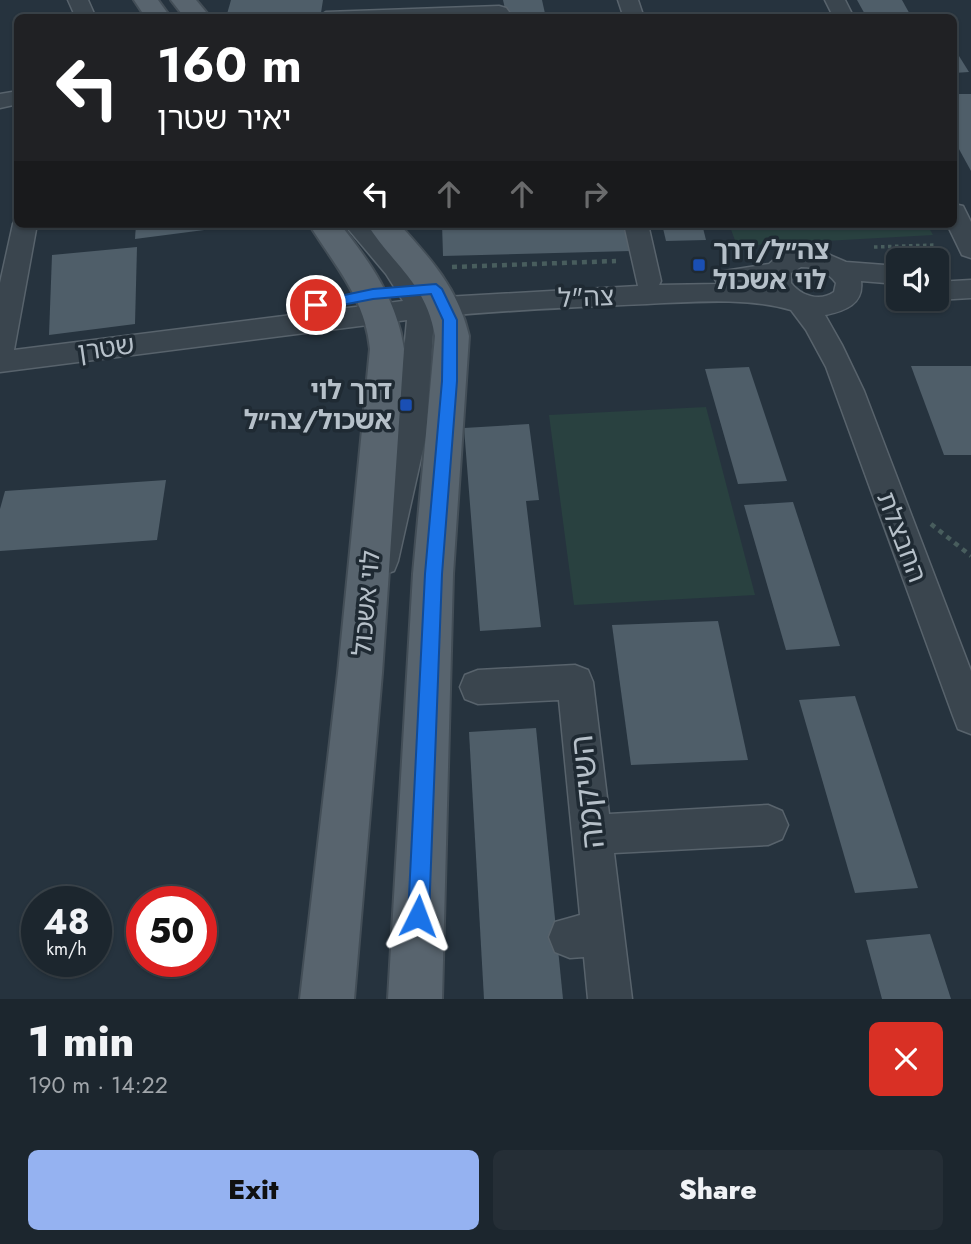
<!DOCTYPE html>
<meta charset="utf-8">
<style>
:root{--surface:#1c262e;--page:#252e36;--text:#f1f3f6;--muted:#a0a5aa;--line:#3a434a;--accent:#95b2f1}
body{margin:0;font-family:Jost,"Noto Sans Hebrew",sans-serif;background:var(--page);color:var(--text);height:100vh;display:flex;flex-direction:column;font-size:26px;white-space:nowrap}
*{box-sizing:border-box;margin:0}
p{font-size:23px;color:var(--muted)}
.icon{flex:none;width:38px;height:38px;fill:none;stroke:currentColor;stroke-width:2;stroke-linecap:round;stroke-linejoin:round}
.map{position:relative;height:999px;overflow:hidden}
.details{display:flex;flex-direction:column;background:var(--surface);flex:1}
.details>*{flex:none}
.top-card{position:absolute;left:14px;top:14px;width:943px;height:214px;border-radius:10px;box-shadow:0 2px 5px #0004,0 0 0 2px var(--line);background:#202124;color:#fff;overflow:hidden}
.buttons{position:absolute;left:886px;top:248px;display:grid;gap:14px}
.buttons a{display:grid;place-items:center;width:63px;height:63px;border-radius:10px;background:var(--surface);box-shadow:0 2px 5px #0004,0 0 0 2px var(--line);font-size:35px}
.speed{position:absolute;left:21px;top:886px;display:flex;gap:14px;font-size:35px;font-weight:700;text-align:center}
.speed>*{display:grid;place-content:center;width:91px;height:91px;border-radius:50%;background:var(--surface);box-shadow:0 2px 5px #0004,0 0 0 2px var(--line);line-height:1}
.speed small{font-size:18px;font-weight:400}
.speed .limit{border:10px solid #d22;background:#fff;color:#111}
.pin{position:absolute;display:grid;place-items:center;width:60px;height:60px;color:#fff;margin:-30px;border:4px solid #fff;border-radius:50%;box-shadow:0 2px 7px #0007}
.me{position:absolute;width:77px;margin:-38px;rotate:3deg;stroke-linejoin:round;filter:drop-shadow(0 0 5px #0008)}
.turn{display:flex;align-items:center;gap:24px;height:147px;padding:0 28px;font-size:32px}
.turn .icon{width:91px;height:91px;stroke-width:2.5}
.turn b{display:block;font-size:49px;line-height:60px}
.lanes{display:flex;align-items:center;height:66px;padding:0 28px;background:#0003;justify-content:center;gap:35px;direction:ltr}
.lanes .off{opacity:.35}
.round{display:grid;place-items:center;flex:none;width:74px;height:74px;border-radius:10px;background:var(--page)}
.head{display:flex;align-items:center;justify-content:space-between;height:119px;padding:0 28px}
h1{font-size:42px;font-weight:800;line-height:52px}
.primary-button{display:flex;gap:14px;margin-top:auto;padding:14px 28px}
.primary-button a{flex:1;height:80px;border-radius:10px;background:var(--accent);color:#111;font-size:28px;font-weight:800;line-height:80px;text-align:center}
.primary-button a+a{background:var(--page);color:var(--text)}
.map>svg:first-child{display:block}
</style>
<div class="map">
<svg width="971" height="999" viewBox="0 0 971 999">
<rect width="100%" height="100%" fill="#26333e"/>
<g fill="#294140">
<polygon points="729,224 927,224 933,235 737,246"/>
<polygon points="706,407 755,595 574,605 549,415"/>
</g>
<g fill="#4f5e69">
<polygon points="231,0 323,0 321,13 227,14"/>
<polygon points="503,0 542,0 546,18 507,18"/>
<polygon points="857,0 902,0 912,18 867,18"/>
<polygon points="954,48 969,72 954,73"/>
<polygon points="954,94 971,94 971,171 954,140"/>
<polygon points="136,224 212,224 212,229 135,239"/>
<polygon points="442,224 625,224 631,251 443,256"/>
<polygon points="662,224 702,224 706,240 666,241"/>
<polygon points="137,247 135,324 49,335 52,255"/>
<polygon points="911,366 971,366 971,455 944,455"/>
<polygon points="749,367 787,481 738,484 705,369"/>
<polygon points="529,424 539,500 526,501 541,627 480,631 464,428"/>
<polygon points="166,480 157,540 0,551 0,509 5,491"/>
<polygon points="793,502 840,646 786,650 744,505"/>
<polygon points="718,621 748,760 631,765 612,625"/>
<polygon points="855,696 918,888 855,893 799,700"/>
<polygon points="536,728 563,999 484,999 469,732"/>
<polygon points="930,934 951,999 882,999 866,940"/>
</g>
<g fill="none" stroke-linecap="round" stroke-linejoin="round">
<defs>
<g id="minor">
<polygon points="68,0 88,0 96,18 76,18"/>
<polygon points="618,0 638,0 644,18 624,18"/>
<polygon points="825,0 845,0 854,18 834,18"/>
<polygon points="499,6 506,8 509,12 506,16 316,18 326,12"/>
<polygon points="18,91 18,104 0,108 0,94"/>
<polygon points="954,204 963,206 971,222 971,258 962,255 947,224 954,224"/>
<path d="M 16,218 L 18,224 L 37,224 L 14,350 L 403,301 L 386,274 L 344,224 L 370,224 L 404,261 L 428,298 L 638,286 L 624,224 L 648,224 L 661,281 L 659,285 L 718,284 L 714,278 L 718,272 L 769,264 L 778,256 L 801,249 L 823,252 L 846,262 L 898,266 L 898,284 L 861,281 C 864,304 845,311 825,315 L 842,345 L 864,391 L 971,671 L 971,734 L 958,729 L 953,716 L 826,367 L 806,330 L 791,310 C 746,297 693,302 647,304 C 576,307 505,310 434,317 L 426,436 L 398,561 L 394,571 L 382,575 L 370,571 L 366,561 L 396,436 L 407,320 L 0,372 L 0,283 L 13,224 ZM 801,267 C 816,267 827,271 836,283 L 834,292 C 820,302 801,296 791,283 L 791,273 ZM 765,283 L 767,287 L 747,286 Z"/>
<polygon points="971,280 971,298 936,300 933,299 936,299 936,282"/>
<polygon points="575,665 588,670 593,682 609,814 768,805 782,811 788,825 782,839 768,845 614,853 632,999 588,999 584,957 570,958 555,952 549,937 555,922 580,915 559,700 478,704 465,699 460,687 465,675 478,670"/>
</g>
<g id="major">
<polygon points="134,0 158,0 171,18 146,18"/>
<polygon points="171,0 196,0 211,18 185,18"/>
<path d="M 309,224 L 340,224 C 370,262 397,300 404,349 L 382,673 L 354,999 L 300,999 L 338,673 L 370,349 C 365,298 335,266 309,224 Z"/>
<path d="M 367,224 L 399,224 C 430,258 459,290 469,336 L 453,574 L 442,999 L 388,999 L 413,574 L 435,336 C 426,283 393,265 367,224 Z"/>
</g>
</defs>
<use href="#minor" stroke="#58636c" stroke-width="3"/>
<use href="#major" stroke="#434e57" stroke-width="4"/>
<polyline stroke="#485d5d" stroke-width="3.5" stroke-dasharray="3.5 3.5" stroke-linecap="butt" points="874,247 935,245"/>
<g stroke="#485d5d" stroke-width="4.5" stroke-dasharray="5 5" stroke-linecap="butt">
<polyline points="452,267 616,261"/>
<polyline points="931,524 971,556"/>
</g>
<use href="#minor" fill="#3a454e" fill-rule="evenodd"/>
<use href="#major" fill="#58646e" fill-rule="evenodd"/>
</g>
<polygon fill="#1a73e8" stroke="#114b97" stroke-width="2" points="436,284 442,289 457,320 457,381 442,574 429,916 426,924 418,927 411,924 408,916 425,574 442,381 443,320 431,294 373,299 316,310 309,305 316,301 373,289"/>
<g fill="#1a4fb4" stroke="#1f2a33" stroke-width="2.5">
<rect x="692" y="258" width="14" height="14" rx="3.5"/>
<rect x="399" y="398" width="14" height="14" rx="3.5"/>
</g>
<g text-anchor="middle" stroke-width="7" stroke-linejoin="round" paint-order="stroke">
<g font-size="26" font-weight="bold" fill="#b6c0c9" stroke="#1f2a33" text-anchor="start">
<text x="713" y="259">צה״ל/דרך<tspan x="713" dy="30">לוי אשכול</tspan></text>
<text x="392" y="399" text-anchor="end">דרך לוי<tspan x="392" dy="30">אשכול/צה״ל</tspan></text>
</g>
<g font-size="26" fill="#b6c0c9" stroke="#1f2a33">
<text transform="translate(586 297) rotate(-2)" y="9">צה"ל</text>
<text transform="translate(106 348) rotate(-8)" y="9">שטרן</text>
<text transform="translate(902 537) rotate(69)" y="9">החבצלת</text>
<text transform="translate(366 603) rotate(-85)" y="9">לוי אשכול</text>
</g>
<g font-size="32" fill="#b6c0c9" stroke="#1f2a33">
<text transform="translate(587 792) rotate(-96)" y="11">השיקמה</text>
</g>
</g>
</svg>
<div class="buttons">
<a><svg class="icon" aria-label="sound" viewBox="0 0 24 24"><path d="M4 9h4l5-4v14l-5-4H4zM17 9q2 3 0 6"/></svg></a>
</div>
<div class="speed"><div>48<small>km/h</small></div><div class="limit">50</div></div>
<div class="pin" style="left:316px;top:305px;background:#d93025"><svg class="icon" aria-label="arrive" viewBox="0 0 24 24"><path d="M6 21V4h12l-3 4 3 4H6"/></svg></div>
<svg class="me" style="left:418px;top:916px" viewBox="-20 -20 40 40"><path d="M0-17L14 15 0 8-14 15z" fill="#1a73e8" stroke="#fff" stroke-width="4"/></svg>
<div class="top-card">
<div class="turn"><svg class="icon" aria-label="left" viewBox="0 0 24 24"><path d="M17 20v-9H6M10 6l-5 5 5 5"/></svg><div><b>160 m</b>יאיר שטרן</div></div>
<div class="lanes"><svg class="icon" aria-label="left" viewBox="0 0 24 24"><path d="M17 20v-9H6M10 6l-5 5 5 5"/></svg><svg class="icon off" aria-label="ahead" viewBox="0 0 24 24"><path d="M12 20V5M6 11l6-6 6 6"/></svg><svg class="icon off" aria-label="ahead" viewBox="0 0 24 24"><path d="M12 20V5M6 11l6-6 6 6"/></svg><svg class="icon off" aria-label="right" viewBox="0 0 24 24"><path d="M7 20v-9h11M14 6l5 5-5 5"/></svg></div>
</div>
</div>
<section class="details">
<div class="head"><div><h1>1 min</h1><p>190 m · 14:22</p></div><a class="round" style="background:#d93025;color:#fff"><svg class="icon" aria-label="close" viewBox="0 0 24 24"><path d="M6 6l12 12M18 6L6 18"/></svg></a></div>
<div class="primary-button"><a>Exit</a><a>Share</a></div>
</section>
